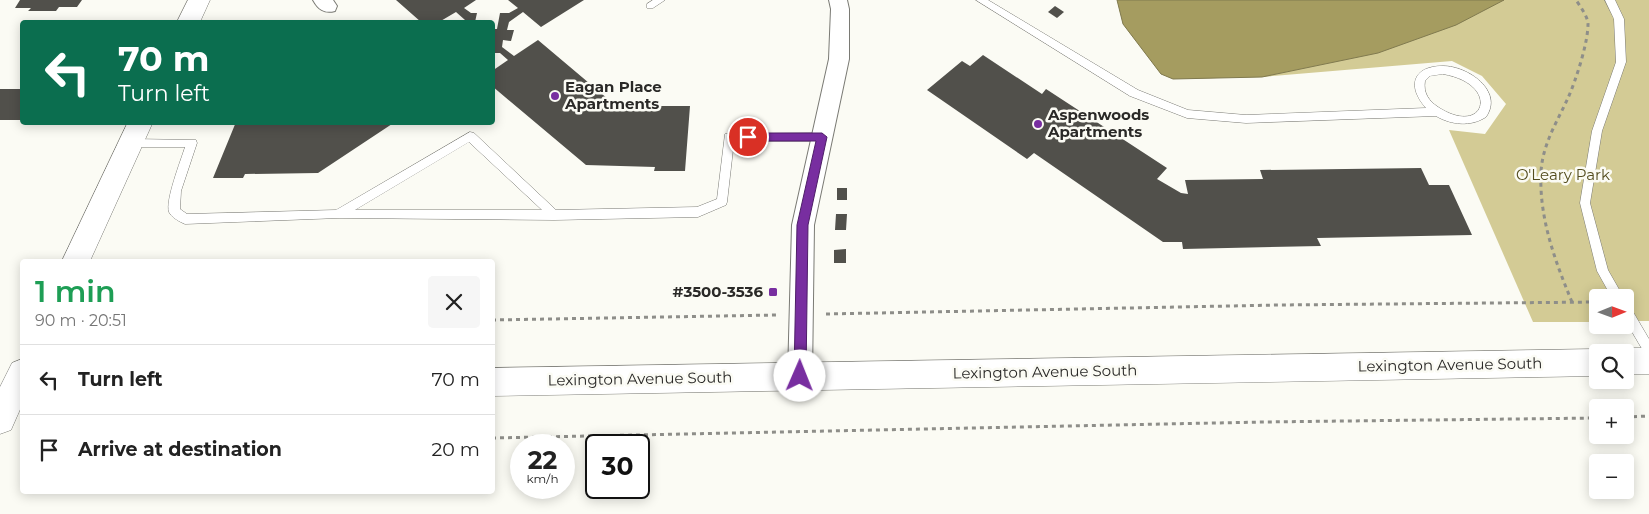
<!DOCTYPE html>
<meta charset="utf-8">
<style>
:root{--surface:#fff;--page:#f6f6f6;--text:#222;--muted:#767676;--line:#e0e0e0}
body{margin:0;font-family:Montserrat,sans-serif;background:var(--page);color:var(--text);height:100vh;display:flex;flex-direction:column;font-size:19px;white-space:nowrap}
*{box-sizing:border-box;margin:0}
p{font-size:16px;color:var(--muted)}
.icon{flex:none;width:28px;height:28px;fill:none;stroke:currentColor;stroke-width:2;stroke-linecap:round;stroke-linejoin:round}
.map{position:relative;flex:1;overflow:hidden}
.panel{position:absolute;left:20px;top:259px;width:475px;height:235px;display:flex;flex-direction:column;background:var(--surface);border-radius:5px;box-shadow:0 2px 12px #0003}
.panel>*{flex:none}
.banner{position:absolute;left:20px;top:20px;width:475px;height:105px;border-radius:5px;box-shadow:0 2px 12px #0003;background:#0b6e4f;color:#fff;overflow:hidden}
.needle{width:32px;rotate:89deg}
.controls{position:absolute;left:1589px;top:289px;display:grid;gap:10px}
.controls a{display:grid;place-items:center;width:45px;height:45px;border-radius:5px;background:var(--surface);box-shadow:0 2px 12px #0003;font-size:25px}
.speed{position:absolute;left:510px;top:434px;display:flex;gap:10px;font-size:25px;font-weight:700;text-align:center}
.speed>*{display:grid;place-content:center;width:65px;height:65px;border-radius:50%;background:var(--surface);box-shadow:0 2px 12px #0003;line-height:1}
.speed small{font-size:12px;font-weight:400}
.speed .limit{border:2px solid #111;border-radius:8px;background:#fff;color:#111}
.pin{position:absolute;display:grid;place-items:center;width:42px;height:42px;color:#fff;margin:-21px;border:2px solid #fff;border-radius:50%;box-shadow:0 1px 5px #0007}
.me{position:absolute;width:55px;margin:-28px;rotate:1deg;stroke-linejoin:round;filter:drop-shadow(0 0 4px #0008)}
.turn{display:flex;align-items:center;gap:18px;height:105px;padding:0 15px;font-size:22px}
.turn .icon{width:65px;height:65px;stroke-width:2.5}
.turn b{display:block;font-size:35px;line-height:42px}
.round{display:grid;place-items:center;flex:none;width:52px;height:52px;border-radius:5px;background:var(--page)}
.summary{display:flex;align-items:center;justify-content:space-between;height:85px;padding:0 15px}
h1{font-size:30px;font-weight:600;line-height:38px;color:#1e9e55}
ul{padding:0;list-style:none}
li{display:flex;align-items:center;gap:15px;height:70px;padding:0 15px;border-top:1px solid var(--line)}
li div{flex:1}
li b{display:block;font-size:19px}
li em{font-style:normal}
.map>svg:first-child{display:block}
</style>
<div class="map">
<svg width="1649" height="514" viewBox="0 0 1649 514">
<rect width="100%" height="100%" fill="#fbfbf4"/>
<polygon fill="#d3cb95" points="1117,0 1649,0 1649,321 1625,321 1625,298 1598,298 1597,322 1533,322 1449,130 1485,134 1506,104 1482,76 1452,61 1262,77 1173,79 1161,74 1123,24"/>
<polygon fill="#a59c60" stroke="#807a4f" points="1117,0 1504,0 1456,25 1378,53 1262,77 1173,79 1161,74 1123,24"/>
<g fill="#51504b">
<polygon points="20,0 82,0 77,7 59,7 56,11 28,11 31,8 15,8"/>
<polygon points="396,0 476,0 464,8 471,13 477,13 475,22 465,22 465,20 456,12 439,22 421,22"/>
<polygon points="508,0 584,0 541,27 523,12 509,22 507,30 514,30 511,41 503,40 502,47 514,56 538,40 621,110 645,110 645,106 690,106 685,171 654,171 655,167 586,165 492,86 492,71 508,60 500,53 492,53 492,29 497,29 500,13 509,13 518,8"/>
<polygon points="1055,6 1064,12 1057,18 1048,12"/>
<polygon points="983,55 1042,94 1046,89 1167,168 1157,179 1181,193 1188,194 1185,180 1263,179 1260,170 1421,168 1429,185 1449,185 1472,235 1317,238 1321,246 1183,249 1182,242 1163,242 1034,153 1027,159 927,90 962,61 970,66"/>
<rect x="0" y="89" width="22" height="31"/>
<polygon points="236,122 395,122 318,173 245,174 243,178 213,178"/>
<rect x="837" y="188" width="10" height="12"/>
<polygon points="836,214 847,214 846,230 835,230"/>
<polygon points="846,249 846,263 834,263 834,250"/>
</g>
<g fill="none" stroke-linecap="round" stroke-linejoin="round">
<defs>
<g id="service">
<polygon points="653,0 665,0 653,8 647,8 647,4"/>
<path d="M 976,0 L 988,0 L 1138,90 L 1188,110 L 1246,115 L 1426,108 C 1407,87 1412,66 1443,66 C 1468,66 1504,91 1486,117 C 1471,127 1451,125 1436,116 L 1246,123 L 1187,118 L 1130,96 ZM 1443,74 C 1502,84 1485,138 1438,107 C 1429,101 1423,93 1425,81 L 1430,76 Z"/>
<polygon points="1605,0 1615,0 1624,19 1626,62 1602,131 1590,203 1608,270 1624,298 1612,298 1597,271 1580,203 1592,131 1616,62 1614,19"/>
<path d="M 470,132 L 474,133 L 556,210 L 697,207 L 717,199 L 725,134 L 822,133 L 827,137 L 822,141 L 734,141 L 727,202 L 726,205 L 698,217 L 554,220 L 339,218 L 185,224 C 180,222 171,217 169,212 C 165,201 181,160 185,147 L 131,147 L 126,143 L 131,139 L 196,140 L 197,143 L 181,191 L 180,209 L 187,214 L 336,210 ZM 469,142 L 542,210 L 355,210 Z"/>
<polygon points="1625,304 1629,305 1649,339 1649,355 1645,354 1625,320"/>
</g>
<g id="minor">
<path d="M 313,0 L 333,0 L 337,6 L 335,11 C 324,14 318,9 313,0 Z"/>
<polygon points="829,0 847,0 849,9 849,59 814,225 812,376 809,384 800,387 791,384 788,376 792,225 829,59 831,9"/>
</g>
<g id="tertiary">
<polygon points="188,0 210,0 200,22 177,22"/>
<polygon points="128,122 153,122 90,261 62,261"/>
<polygon points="1625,348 1649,348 1649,374 1625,374 1625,352 1614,352"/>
<polygon points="1598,349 1608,352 1598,352 1598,376 492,396 492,368"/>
<polygon points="22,359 22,405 11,430 0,434 0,387 12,363"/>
</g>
</defs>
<use href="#service" stroke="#7a7a74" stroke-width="1"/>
<use href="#minor" stroke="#7a7a74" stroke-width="2"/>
<use href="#tertiary" stroke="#7a7a74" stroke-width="1"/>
<g stroke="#8e8e89" stroke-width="3" stroke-dasharray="4 4" stroke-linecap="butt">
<path d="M 1572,302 C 1555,261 1539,218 1541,173 C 1542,145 1557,122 1568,98 C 1576,80 1588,43 1588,24 C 1588,17 1580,6 1576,0"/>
<polyline points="826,314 1279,305 1598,302"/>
<polyline points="492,320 777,315"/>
<polyline points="1625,417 1649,416"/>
<polyline points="492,438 1262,422 1598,418"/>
</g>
<use href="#service" fill="#fff" fill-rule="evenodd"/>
<use href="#minor" fill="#fff" fill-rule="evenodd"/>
<use href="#tertiary" fill="#fff" fill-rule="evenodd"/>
</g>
<polygon fill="#782ea0" stroke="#4e1e68" points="748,133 822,133 827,137 808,225 806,376 804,380 800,382 796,380 794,376 797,225 816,141 748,141 743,137"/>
<g fill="#782ea0" stroke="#fbfbf4" stroke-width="2">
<circle cx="555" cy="96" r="5"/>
<circle cx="1038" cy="124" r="5"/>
<rect x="768" y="287" width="10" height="10" rx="2.5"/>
</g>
<g text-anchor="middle" stroke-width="5" stroke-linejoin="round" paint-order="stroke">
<g font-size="15" font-weight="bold" fill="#2a2927" stroke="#fbfbf4" text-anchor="start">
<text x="565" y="92">Eagan Place<tspan x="565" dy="17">Apartments</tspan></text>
<text x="1048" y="120">Aspenwoods<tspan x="1048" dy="17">Apartments</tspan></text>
<text x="763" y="297" text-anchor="end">#3500-3536</text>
</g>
<g font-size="15" fill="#534c1d" stroke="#fbfbf4">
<text x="1563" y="180">O'Leary Park</text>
</g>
<g font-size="15" fill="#2a2927" stroke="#fbfbf4">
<text transform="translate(1450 365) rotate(-1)" y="5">Lexington Avenue South</text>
<text transform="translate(1045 372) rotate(-1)" y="5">Lexington Avenue South</text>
<text transform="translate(640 379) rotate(-1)" y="5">Lexington Avenue South</text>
</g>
</g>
</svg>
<div class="controls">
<a><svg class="needle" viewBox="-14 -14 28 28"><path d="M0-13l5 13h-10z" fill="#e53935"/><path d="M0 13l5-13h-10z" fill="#767676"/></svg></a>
<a><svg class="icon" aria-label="search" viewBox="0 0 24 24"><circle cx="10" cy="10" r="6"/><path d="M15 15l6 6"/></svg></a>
<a>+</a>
<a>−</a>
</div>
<div class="speed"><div>22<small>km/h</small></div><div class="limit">30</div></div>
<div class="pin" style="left:748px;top:137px;background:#d93025"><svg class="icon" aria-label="arrive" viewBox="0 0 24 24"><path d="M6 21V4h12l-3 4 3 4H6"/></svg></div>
<svg class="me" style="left:800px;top:376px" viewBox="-20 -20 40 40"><circle r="19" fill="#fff"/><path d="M0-13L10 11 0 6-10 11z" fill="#782ea0"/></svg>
<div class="banner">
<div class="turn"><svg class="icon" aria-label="left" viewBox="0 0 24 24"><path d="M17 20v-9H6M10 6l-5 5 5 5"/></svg><div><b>70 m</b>Turn left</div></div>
</div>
<section class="panel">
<div class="summary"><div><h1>1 min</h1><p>90 m · 20:51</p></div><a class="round"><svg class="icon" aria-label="close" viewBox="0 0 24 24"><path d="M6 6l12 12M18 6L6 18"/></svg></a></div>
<ul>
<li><svg class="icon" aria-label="left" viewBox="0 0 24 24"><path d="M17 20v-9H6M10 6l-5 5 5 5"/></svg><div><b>Turn left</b></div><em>70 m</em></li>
<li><svg class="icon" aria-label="arrive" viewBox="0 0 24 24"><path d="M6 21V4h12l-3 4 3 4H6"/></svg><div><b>Arrive at destination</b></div><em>20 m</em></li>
</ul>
</section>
</div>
